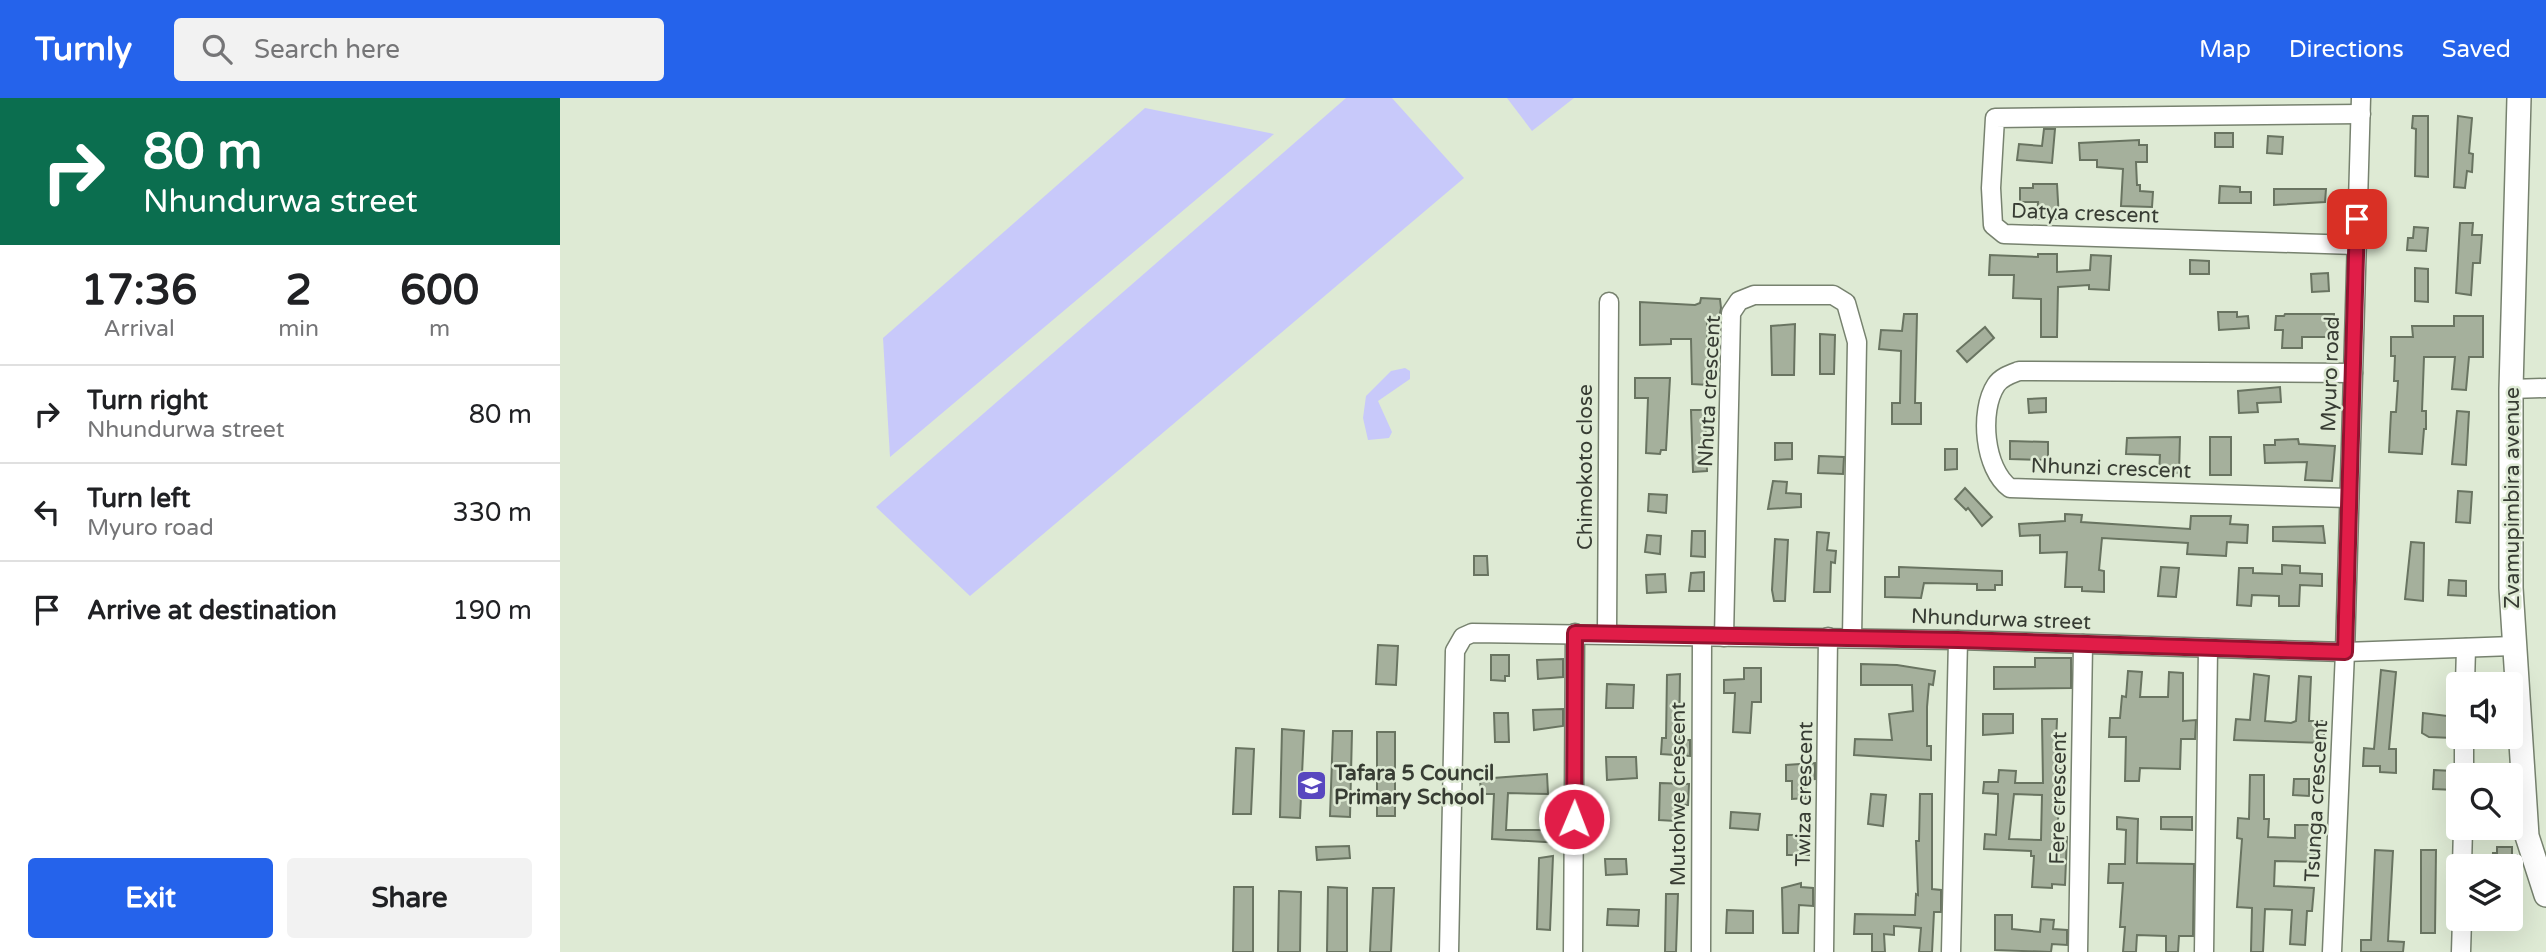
<!DOCTYPE html>
<style>
:root{--surface:#fff;--page:#f2f2f2;--text:#202124;--muted:#757577;--line:#e0e0e0;--accent:#2563eb}
body{margin:0;font-family:"Varela Round",sans-serif;background:var(--page);color:var(--text);height:100vh;display:flex;flex-direction:column;font-size:26px;white-space:nowrap}
*{box-sizing:border-box;margin:0}
p{font-size:23px;color:var(--muted)}
.icon{flex:none;width:38px;height:38px;fill:none;stroke:currentColor;stroke-width:2;stroke-linecap:round;stroke-linejoin:round}
.map{position:relative;flex:1;overflow:hidden}
.details{display:flex;flex-direction:column;background:var(--surface);width:560px}
.details>*{flex:none}
.banner{background:#0b6e4f;color:#fff;overflow:hidden}
.controls{position:absolute;left:1886px;top:574px;display:grid;gap:14px}
.controls a{display:grid;place-items:center;width:77px;height:77px;border-radius:7px;background:var(--surface);box-shadow:0 7px 28px #0002;font-size:35px}
.pin{position:absolute;display:grid;place-items:center;width:60px;height:60px;color:#fff;margin:-30px;border-radius:14px;box-shadow:0 4px 10px #0006}
.me{position:absolute;width:77px;margin:-38px;rotate:1deg;stroke-linejoin:round;filter:drop-shadow(0 0 5px #0008)}
.turn{display:flex;align-items:center;gap:24px;height:147px;padding:0 28px;font-size:32px}
.turn .icon{width:91px;height:91px;stroke-width:2.5}
.turn b{display:block;font-size:49px;line-height:60px}
.eta{display:flex;justify-content:space-evenly;align-items:center;height:119px;text-align:center}
.eta b{font-size:42px;font-weight:700;line-height:49px}
.primary-button{display:flex;gap:14px;margin-top:auto;padding:14px 28px}
.primary-button a{flex:1;height:80px;border-radius:7px;background:var(--accent);color:#fff;font-size:28px;font-weight:700;line-height:80px;text-align:center}
.primary-button a+a{background:var(--page);color:var(--text)}
ul{padding:0;list-style:none}
li{display:flex;align-items:center;gap:21px;height:98px;padding:0 28px;border-top:2px solid var(--line)}
li div{flex:1}
li b{display:block;font-size:26px}
li em{font-style:normal}
header{display:flex;align-items:center;gap:42px;box-sizing:border-box;height:98px;padding:0 35px;background:var(--accent);color:#fff}
header strong{font-size:33px}
nav{display:flex;gap:38px;margin-inline-start:auto;font-size:24px}
.search{width:490px;height:63px;background:var(--page);display:flex;align-items:center;gap:18px;box-sizing:border-box;padding:0 24px;border-radius:7px;color:var(--muted);font-size:26px}
main{display:flex;flex:1;min-height:0}
.map>svg:first-child{display:block}
</style>
<header>
<strong>Turnly</strong>
<div class="search"><svg class="icon" aria-label="search" viewBox="0 0 24 24"><circle cx="10" cy="10" r="6"/><path d="M15 15l6 6"/></svg>Search here</div>
<nav><a>Map</a><a>Directions</a><a>Saved</a></nav>
</header>
<main>
<section class="details">
<div class="banner">
<div class="turn"><svg class="icon" aria-label="right" viewBox="0 0 24 24"><path d="M7 20v-9h11M14 6l5 5-5 5"/></svg><div><b>80 m</b>Nhundurwa street</div></div>
</div>
<div class="eta">
<div><b>17:36</b><p>Arrival</p></div>
<div><b>2</b><p>min</p></div>
<div><b>600</b><p>m</p></div>
</div>
<ul>
<li><svg class="icon" aria-label="right" viewBox="0 0 24 24"><path d="M7 20v-9h11M14 6l5 5-5 5"/></svg><div><b>Turn right</b><p>Nhundurwa street</p></div><em>80 m</em></li>
<li><svg class="icon" aria-label="left" viewBox="0 0 24 24"><path d="M17 20v-9H6M10 6l-5 5 5 5"/></svg><div><b>Turn left</b><p>Myuro road</p></div><em>330 m</em></li>
<li><svg class="icon" aria-label="arrive" viewBox="0 0 24 24"><path d="M6 21V4h12l-3 4 3 4H6"/></svg><div><b>Arrive at destination</b></div><em>190 m</em></li>
</ul>
<div class="primary-button"><a>Exit</a><a>Share</a></div>
</section>
<div class="map">
<svg width="1986" height="854" viewBox="0 0 1986 854">
<rect width="100%" height="100%" fill="#deead4"/>
<g fill="#c8c9fa">
<polygon points="786,0 832,0 904,80 410,498 316,409"/>
<polygon points="947,0 1014,0 972,33"/>
<polygon points="585,10 714,36 330,359 323,240"/>
<polygon points="845,270 850,273 850,281 818,303 832,334 829,340 808,342 803,320 806,298 831,273"/>
</g>
<g fill="#a5b09c" stroke="#697461" stroke-width="2" fill-rule="evenodd">
<polygon points="1853,18 1868,18 1868,79 1855,78 1856,31 1852,30"/>
<polygon points="1898,18 1912,20 1909,55 1913,56 1912,74 1907,73 1905,90 1894,89"/>
<polygon points="1484,31 1495,31 1492,65 1457,62 1459,46 1482,48"/>
<rect x="1655" y="35" width="18" height="14"/>
<polygon points="1708,38 1723,39 1722,56 1707,55"/>
<polygon points="1579,42 1579,47 1587,47 1587,64 1576,64 1577,87 1580,87 1580,93 1593,94 1592,109 1561,108 1563,71 1537,69 1537,62 1520,62 1519,45"/>
<polygon points="1473,86 1497,86 1499,121 1477,121 1478,104 1460,104 1460,90 1473,90"/>
<polygon points="1660,88 1680,89 1680,94 1691,94 1691,105 1659,105"/>
<polygon points="1714,91 1766,91 1765,104 1714,107"/>
<polygon points="1900,125 1913,125 1912,137 1922,137 1920,165 1913,165 1911,197 1896,195"/>
<polygon points="1854,129 1868,130 1866,153 1847,152 1848,140 1853,140"/>
<polygon points="1478,156 1497,156 1497,174 1530,172 1531,157 1551,158 1549,192 1529,191 1529,187 1498,189 1497,239 1481,239 1481,201 1453,200 1454,177 1429,177 1430,157 1478,159"/>
<polygon points="1630,162 1649,163 1649,176 1630,176"/>
<polygon points="1855,170 1868,171 1868,204 1855,203"/>
<polygon points="1768,175 1769,193 1752,194 1751,176"/>
<polygon points="1141,200 1160,201 1161,210 1159,221 1148,221 1147,226 1148,287 1132,286 1131,241 1111,241 1111,246 1080,247 1080,204 1135,207 1140,205"/>
<polygon points="1658,214 1677,214 1677,219 1688,218 1689,230 1659,232"/>
<polygon points="1344,216 1357,216 1355,305 1361,305 1361,326 1332,326 1332,305 1340,305 1341,253 1319,251 1321,232 1342,233"/>
<polygon points="1725,216 1774,216 1774,239 1742,239 1742,250 1722,250 1723,232 1715,232 1716,218 1724,218"/>
<polygon points="1894,218 1923,218 1923,259 1909,259 1906,292 1892,291 1895,259 1864,259 1862,313 1866,313 1866,331 1864,331 1862,356 1829,354 1831,314 1836,314 1838,283 1834,283 1835,258 1831,258 1831,239 1853,239 1852,228 1894,228"/>
<polygon points="1235,226 1234,277 1212,277 1211,228"/>
<polygon points="1425,229 1434,240 1407,264 1397,253"/>
<polygon points="1260,236 1275,237 1274,276 1260,276"/>
<polygon points="1075,280 1110,280 1106,352 1101,352 1100,356 1086,355 1088,300 1075,300"/>
<polygon points="1720,289 1721,304 1697,305 1698,314 1679,315 1678,293"/>
<polygon points="1486,300 1486,314 1469,315 1468,301"/>
<polygon points="1131,312 1145,312 1147,373 1133,374"/>
<polygon points="1897,313 1909,314 1906,367 1892,366"/>
<polygon points="1620,339 1619,375 1599,375 1600,357 1566,356 1567,340"/>
<rect x="1650" y="339" width="21" height="38"/>
<polygon points="1738,341 1739,346 1775,348 1772,383 1745,382 1747,364 1705,365 1704,347 1715,347 1715,342"/>
<polygon points="1450,343 1488,344 1488,362 1450,361"/>
<polygon points="1215,345 1232,345 1232,361 1215,362"/>
<polygon points="1385,351 1397,351 1397,371 1385,372"/>
<polygon points="1259,358 1284,359 1283,376 1258,375"/>
<polygon points="1213,383 1227,384 1226,395 1241,396 1241,409 1208,411"/>
<polygon points="1405,390 1432,419 1422,428 1408,410 1406,412 1395,401"/>
<polygon points="1898,393 1912,394 1910,425 1896,424"/>
<polygon points="1089,396 1107,397 1106,415 1088,413"/>
<polygon points="1505,416 1522,417 1521,424 1630,431 1631,418 1671,418 1670,426 1688,427 1687,445 1667,444 1666,458 1627,456 1628,445 1542,440 1539,472 1544,473 1544,494 1522,493 1522,489 1505,489 1507,454 1480,455 1480,437 1460,438 1459,426 1505,423"/>
<polygon points="1763,428 1765,445 1713,443 1713,429"/>
<polygon points="1132,433 1145,433 1145,459 1131,458"/>
<polygon points="1257,434 1269,435 1267,452 1276,453 1275,465 1271,464 1270,494 1254,494"/>
<polygon points="1087,437 1101,438 1100,456 1085,454"/>
<polygon points="1215,441 1228,442 1225,503 1214,503 1212,492"/>
<polygon points="1851,444 1864,445 1863,503 1845,501"/>
<polygon points="914,458 927,458 928,477 914,477"/>
<polygon points="1722,467 1740,468 1740,475 1762,476 1762,488 1740,487 1739,508 1719,508 1719,498 1692,497 1691,508 1677,507 1679,470 1693,470 1693,475 1722,476"/>
<polygon points="1339,469 1442,473 1442,487 1435,487 1435,492 1417,492 1417,486 1364,485 1361,500 1325,499 1325,479 1339,479"/>
<polygon points="1601,469 1619,470 1616,499 1598,498"/>
<polygon points="1144,474 1144,493 1129,493 1131,475"/>
<polygon points="1105,476 1106,494 1087,495 1086,477"/>
<polygon points="1889,482 1906,483 1906,498 1888,497"/>
<polygon points="818,547 838,548 836,587 816,586"/>
<polygon points="931,557 949,557 949,578 945,578 945,583 931,582"/>
<polygon points="1475,560 1511,560 1511,590 1434,591 1434,569 1475,569"/>
<polygon points="1003,561 1003,579 978,581 977,562"/>
<polygon points="1301,566 1337,567 1375,573 1373,587 1369,586 1367,609 1367,648 1371,648 1371,662 1294,657 1295,641 1332,642 1329,616 1353,613 1352,587 1301,587"/>
<polygon points="1184,570 1201,570 1201,604 1192,604 1190,635 1173,634 1175,595 1164,595 1164,582 1184,581"/>
<polygon points="1821,572 1836,574 1829,651 1836,651 1836,675 1820,674 1820,668 1803,668 1804,650 1814,651"/>
<polygon points="1568,573 1582,574 1580,599 1608,599 1609,574 1623,575 1623,623 1636,622 1635,641 1621,641 1620,671 1580,670 1579,683 1565,683 1566,639 1549,639 1550,620 1560,620 1562,598 1566,599"/>
<polygon points="1120,576 1119,642 1130,642 1130,658 1101,656 1102,640 1106,640 1107,577"/>
<polygon points="1694,576 1709,578 1705,623 1731,625 1736,623 1739,578 1751,579 1749,623 1764,623 1764,645 1674,642 1676,621 1690,622"/>
<polygon points="1047,586 1074,587 1073,610 1046,610"/>
<polygon points="1003,611 1003,628 974,632 973,612"/>
<polygon points="934,615 948,615 949,644 935,644"/>
<polygon points="1863,615 1896,619 1893,640 1869,639 1862,635"/>
<polygon points="1423,616 1453,616 1453,635 1423,637"/>
<path d="M 1482,621 L 1497,621 L 1495,671 L 1501,671 L 1497,739 L 1507,739 L 1505,787 L 1492,786 L 1492,790 L 1472,789 L 1474,758 L 1471,758 L 1471,753 L 1424,751 L 1425,736 L 1436,737 L 1438,703 L 1438,696 L 1423,695 L 1424,684 L 1438,684 L 1439,672 L 1456,673 L 1455,685 L 1483,685 ZM 1454,696 L 1482,697 L 1481,742 L 1449,741 Z"/>
<polygon points="722,631 744,633 740,720 720,719"/>
<polygon points="773,633 792,633 790,719 770,718"/>
<rect x="817" y="634" width="18" height="84"/>
<polygon points="676,650 694,651 691,716 673,716"/>
<polygon points="1046,659 1076,659 1077,680 1047,682"/>
<polygon points="1255,665 1255,681 1245,682 1246,700 1232,701 1232,683 1226,683 1226,667"/>
<polygon points="1874,672 1893,673 1895,692 1873,691"/>
<polygon points="987,676 988,696 948,695 946,732 1001,732 1001,745 932,741 934,696 921,696 920,681"/>
<polygon points="1690,677 1704,677 1704,721 1709,721 1708,739 1735,740 1735,727 1753,727 1755,764 1715,763 1714,788 1754,790 1752,813 1747,813 1745,847 1730,846 1732,812 1705,811 1703,854 1691,854 1692,810 1677,809 1682,741 1677,740 1678,720 1689,721"/>
<polygon points="1734,681 1749,681 1749,698 1733,697"/>
<polygon points="1100,685 1129,686 1128,707 1116,707 1115,723 1099,722"/>
<polygon points="1311,696 1326,697 1323,728 1308,726"/>
<polygon points="1360,696 1372,696 1372,791 1381,792 1381,814 1374,814 1372,854 1359,854 1361,830 1334,828 1334,837 1324,836 1325,854 1312,854 1312,836 1294,836 1295,816 1355,817 1356,796 1358,797 1356,743 1359,743"/>
<polygon points="1171,714 1200,716 1198,732 1170,730"/>
<polygon points="1557,719 1578,721 1577,765 1634,766 1633,838 1619,838 1618,854 1606,854 1606,838 1577,837 1576,854 1563,854 1565,829 1560,829 1563,785 1548,785 1549,766 1565,766 1566,732 1557,731"/>
<polygon points="1601,719 1632,719 1632,732 1601,731"/>
<rect x="1227" y="737" width="22" height="20"/>
<polygon points="789,748 790,760 757,762 756,749"/>
<polygon points="1937,749 1952,749 1952,757 1957,757 1957,768 1932,768 1933,755 1937,755"/>
<polygon points="1815,752 1833,753 1828,843 1844,844 1843,854 1801,854 1801,842 1811,842"/>
<polygon points="1861,752 1876,752 1875,835 1861,835"/>
<polygon points="993,758 990,832 977,831 979,760"/>
<polygon points="1045,761 1066,761 1067,776 1046,777"/>
<polygon points="1241,785 1241,789 1253,790 1253,808 1239,807 1238,835 1223,835 1222,790"/>
<polygon points="674,789 693,789 693,854 673,854"/>
<polygon points="768,789 787,790 787,854 767,854"/>
<polygon points="813,790 834,790 831,854 810,854"/>
<polygon points="719,793 741,794 740,854 718,854"/>
<polygon points="1106,796 1118,796 1116,854 1105,854"/>
<polygon points="1048,811 1079,812 1078,828 1047,827"/>
<polygon points="1167,812 1193,813 1193,835 1166,835"/>
<polygon points="1435,817 1452,817 1452,831 1480,834 1481,821 1494,822 1493,831 1507,832 1507,847 1492,846 1491,854 1435,852"/>
</g>
<g fill="none" stroke-linecap="round" stroke-linejoin="round">
<defs>
<g id="minor">
<polyline points="1796,147 1444,136 1433,127 1431,90 1435,20 1801,16"/>
<polyline points="1951,291 1986,290"/>
<path d="M 1789,400 L 1450,390 C 1424,371 1419,313 1436,287 C 1441,279 1451,276 1459,273 L 1793,275"/>
<polyline points="1047,535 1049,204"/>
<polyline points="1164,539 1171,215 1179,203 1194,197 1273,197 1286,205 1297,244 1292,540"/>
<polyline points="1905,586 1906,550"/>
<polyline points="1904,677 1904,639"/>
<polyline points="1902,768 1903,730"/>
<polyline points="889,854 895,553 903,539 912,535 1398,542 1785,554 1953,548"/>
<polyline points="1013,854 1015,535"/>
<polyline points="1141,854 1142,539"/>
<polyline points="1264,854 1268,539"/>
<polyline points="1391,854 1398,542"/>
<polyline points="1518,854 1523,546"/>
<polyline points="1644,854 1648,550"/>
<polyline points="1772,854 1785,554 1801,0"/>
<polyline points="1901,854 1902,821"/>
</g>
<polyline id="tertiary" points="1959,0 1951,291 1951,490 1967,738 1986,797"/>
</defs>
<use href="#minor" stroke="#77826f" stroke-width="21"/>
<use href="#tertiary" stroke="#77826f" stroke-width="26"/>
<use href="#minor" stroke="#fff" stroke-width="18"/>
<use href="#tertiary" stroke="#fff" stroke-width="23"/>
</g>
<g fill="none" stroke-linecap="round" stroke-linejoin="round">
<defs>
<polyline id="route" points="1014,721 1015,535 1398,542 1785,554 1797,121"/>
</defs>
<use href="#route" stroke="#92132f" stroke-width="18"/>
<use href="#route" stroke="#e11d48" stroke-width="12"/>
</g>
<defs>
<symbol id="school-square" viewBox="-11 -11 22 22"><rect x="-9" y="-9" width="18" height="18" rx="4" fill="#5847bf" stroke="#deead4"/><path d="M0-5L7-2L0 1L-7-2ZM-4 1L0 2.5L4 1V4Q0 6-4 4Z" fill="#fff"/></symbol>
</defs>
<g fill-rule="evenodd">
<use href="#school-square" x="734" y="670" width="35" height="35"/>
</g>
<g text-anchor="middle" stroke-width="5" stroke-linejoin="round" paint-order="stroke">
<g font-size="21" fill="#373c33" stroke="#deead4">
<text transform="translate(1525 115) rotate(2)" y="7">Datya crescent</text>
<text transform="translate(1770 276) rotate(-88)" y="7">Myuro road</text>
<text transform="translate(1149 293) rotate(-87)" y="7">Nhuta crescent</text>
<text transform="translate(1025 369) rotate(-90)" y="7">Chimokoto close</text>
<text transform="translate(1551 370) rotate(2)" y="7">Nhunzi crescent</text>
<text transform="translate(1952 400) rotate(-90)" y="7">Zvamupimbira avenue</text>
<text transform="translate(1441 521) rotate(2)" y="7">Nhundurwa street</text>
<text transform="translate(1118 696) rotate(-90)" y="7">Mutohwe crescent</text>
<text transform="translate(1244 696) rotate(-89)" y="7">Twiza crescent</text>
<text transform="translate(1498 700) rotate(-89)" y="7">Fere crescent</text>
<text transform="translate(1756 703) rotate(-87)" y="7">Tsunga crescent</text>
</g>
<g font-size="21" font-weight="bold" fill="#373c33" stroke="#deead4" text-anchor="start">
<text x="774" y="682">Tafara 5 Council<tspan x="774" dy="24">Primary School</tspan></text>
</g>
</g>
</svg>
<div class="controls">
<a><svg class="icon" aria-label="sound" viewBox="0 0 24 24"><path d="M4 9h4l5-4v14l-5-4H4zM17 9q2 3 0 6"/></svg></a>
<a><svg class="icon" aria-label="search" viewBox="0 0 24 24"><circle cx="10" cy="10" r="6"/><path d="M15 15l6 6"/></svg></a>
<a><svg class="icon" aria-label="layers" viewBox="0 0 24 24"><path d="M12 4l9 5-9 5-9-5zM3 14l9 5 9-5"/></svg></a>
</div>
<div class="pin" style="left:1797px;top:121px;background:#d93025"><svg class="icon" aria-label="arrive" viewBox="0 0 24 24"><path d="M6 21V4h12l-3 4 3 4H6"/></svg></div>
<svg class="me" style="left:1014px;top:721px" viewBox="-20 -20 40 40"><circle r="17" fill="#e11d48" stroke="#fff" stroke-width="3"/><path d="M0-11L8 9 0 5-8 9z" fill="#fff"/></svg>
</div>
</main>
